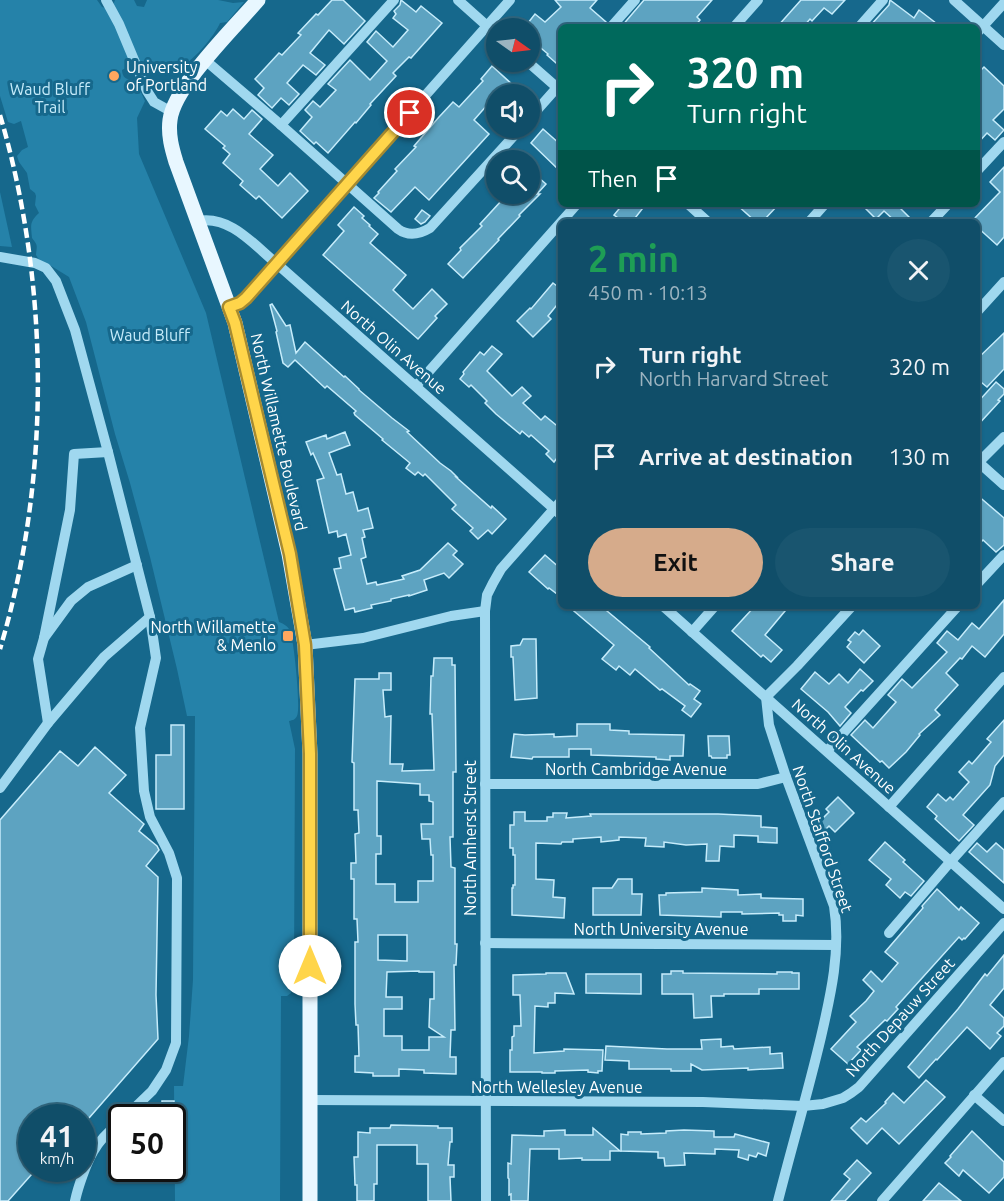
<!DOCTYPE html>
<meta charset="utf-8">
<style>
:root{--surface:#104e69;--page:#19556f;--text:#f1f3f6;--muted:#9cb4c0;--line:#30657d;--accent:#d6ab8b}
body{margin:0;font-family:Ubuntu,sans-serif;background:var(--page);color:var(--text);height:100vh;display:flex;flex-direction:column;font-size:22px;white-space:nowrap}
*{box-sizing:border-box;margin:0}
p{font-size:20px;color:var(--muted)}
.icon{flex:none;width:33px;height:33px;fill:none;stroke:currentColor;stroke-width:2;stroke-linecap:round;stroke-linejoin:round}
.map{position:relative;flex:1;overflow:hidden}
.drawer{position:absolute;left:558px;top:219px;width:422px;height:390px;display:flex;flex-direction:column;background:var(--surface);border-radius:9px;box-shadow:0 2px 4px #0004,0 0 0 2px var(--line)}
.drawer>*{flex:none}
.banner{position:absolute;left:558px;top:24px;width:422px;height:183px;border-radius:9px;box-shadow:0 2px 4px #0004,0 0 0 2px var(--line);background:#00695c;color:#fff;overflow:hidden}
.needle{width:39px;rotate:104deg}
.buttons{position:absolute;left:486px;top:18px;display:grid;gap:12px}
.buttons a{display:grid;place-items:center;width:54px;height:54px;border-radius:50%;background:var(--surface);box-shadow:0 2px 4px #0004,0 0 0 2px var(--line);font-size:30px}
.speed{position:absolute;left:18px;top:1104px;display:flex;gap:12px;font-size:30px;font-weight:700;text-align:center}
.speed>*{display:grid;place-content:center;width:78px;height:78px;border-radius:50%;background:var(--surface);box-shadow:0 2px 4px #0004,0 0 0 2px var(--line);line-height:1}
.speed small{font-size:15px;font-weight:400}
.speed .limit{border:3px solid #111;border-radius:9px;background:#fff;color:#111}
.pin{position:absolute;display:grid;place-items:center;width:51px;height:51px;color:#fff;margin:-26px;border:3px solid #fff;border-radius:50%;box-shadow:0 2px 6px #0007}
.me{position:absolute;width:66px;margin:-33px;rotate:0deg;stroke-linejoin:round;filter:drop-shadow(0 0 4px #0008)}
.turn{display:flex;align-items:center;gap:21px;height:126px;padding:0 30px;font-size:27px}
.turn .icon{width:78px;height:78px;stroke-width:2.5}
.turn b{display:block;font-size:42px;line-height:51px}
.then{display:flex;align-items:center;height:57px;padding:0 30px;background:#0003;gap:12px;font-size:22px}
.round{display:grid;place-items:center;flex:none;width:63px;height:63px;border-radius:32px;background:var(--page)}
.headline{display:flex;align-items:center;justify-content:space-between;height:102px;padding:0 30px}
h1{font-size:36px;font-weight:700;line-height:45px;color:#1e9e55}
.primary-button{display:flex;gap:12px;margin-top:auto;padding:12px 30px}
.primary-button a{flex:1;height:69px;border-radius:36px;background:var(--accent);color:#111;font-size:24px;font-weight:700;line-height:69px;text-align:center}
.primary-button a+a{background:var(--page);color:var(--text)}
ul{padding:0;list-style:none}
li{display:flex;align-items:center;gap:18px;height:90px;padding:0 30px}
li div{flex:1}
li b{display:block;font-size:22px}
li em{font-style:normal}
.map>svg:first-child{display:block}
</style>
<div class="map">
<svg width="1004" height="1201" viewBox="0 0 1004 1201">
<rect width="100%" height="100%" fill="#16688c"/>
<g fill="#2582a9">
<path d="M 0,0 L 97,0 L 102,7 L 109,9 L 112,8 L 115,0 L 134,0 L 137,6 L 144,7 L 147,0 L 218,0 L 233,3 L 244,2 L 227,22 L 220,23 C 215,35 191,65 178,67 C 171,68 165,64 159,64 C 154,64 149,66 145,67 C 136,67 130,65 122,70 C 123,81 128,77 135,83 C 140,88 142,95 145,101 L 137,118 L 139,154 L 206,313 L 279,622 C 284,624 288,626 290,631 C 294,639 301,710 297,716 C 295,720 293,720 289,721 L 295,749 L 294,977 L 291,993 L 287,996 L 281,996 L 280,1201 L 175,1201 L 174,1086 L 183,1086 L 189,1036 L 193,980 L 195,716 L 187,716 L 177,669 L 150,557 L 130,483 L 115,434 L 86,322 L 69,277 L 48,264 L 41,263 L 36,255 C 37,244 38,246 32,238 C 31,226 29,222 39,213 L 35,205 L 36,196 L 35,193 L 30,189 L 27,173 L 19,162 L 17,156 L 22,150 L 28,147 L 21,121 L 14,124 L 8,122 L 0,96 Z"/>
<polygon points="0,192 12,247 0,246"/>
</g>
<g fill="#5da3c1" stroke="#c6ecfb" stroke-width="1.5" fill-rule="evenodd">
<polygon points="332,0 343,0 365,21 344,44 329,30 310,53 325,65 316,75 303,65 287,83 299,94 289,105 281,98 272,108 258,95 264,88 255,79 279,53 282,55 301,35 298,33 316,14 318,15"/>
<polygon points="401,0 416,12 421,6 442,23 411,58 409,57 393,73 396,76 370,104 371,105 356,123 355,122 328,153 316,142 314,144 300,131 312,117 305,110 313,101 320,107 336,90 328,84 350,60 370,80 387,61 367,42 376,31 393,47 408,30 393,18 396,14 394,11 400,5"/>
<polygon points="555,0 597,0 590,8 606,22 604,27 561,27 561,57 556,63 547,55 548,54 530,39 530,28 524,28 535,14 545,22 561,7"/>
<polygon points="644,0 712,0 697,17 700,20 694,27 621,27"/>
<polygon points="801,0 845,0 832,14 824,8 812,21 810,19 803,27 777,27"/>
<polygon points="890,0 914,18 919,10 941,27 869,27 889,5"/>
<polygon points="492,66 514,86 506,94 496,94 496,112 488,104 474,120 489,134 429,200 415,187 391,212 374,198 379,193 378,192 397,171 395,169 416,147 414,146 439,117 453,102 459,107 483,81 481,79"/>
<polygon points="984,67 1004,86 1004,109 993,120 1004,130 995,140 987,133 976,145 976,75"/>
<polygon points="233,109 244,119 252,110 262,119 249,134 273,155 260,169 278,186 290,173 308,191 282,218 259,196 256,199 240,185 243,181 223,163 230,154 223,148 225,146 205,129 221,111 227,116"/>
<polygon points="543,129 561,145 561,172 531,143"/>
<polygon points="1004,167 1004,237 997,245 976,226 976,222 971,222 1000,192 990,182"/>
<polygon points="530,170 546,184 537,194 540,194 519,215 520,216 498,239 499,240 463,278 448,264 461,250 460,248 482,226 480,224 502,200 494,194 530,194"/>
<polygon points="623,204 646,204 632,222 624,222 614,215"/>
<polygon points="736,204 779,204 762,222 756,222"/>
<polygon points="861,204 896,204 914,222 896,222 884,211 876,219"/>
<polygon points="354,207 364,216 362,218 370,225 369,226 378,234 370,243 406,275 393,290 413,309 432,289 447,304 435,316 437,318 418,339 323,255 344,231 338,225"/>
<polygon points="422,210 430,216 425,222 421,224 415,219"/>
<polygon points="553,283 561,289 561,300 548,316 551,319 533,337 517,321 530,308 531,309"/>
<polygon points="272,304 286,326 290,325 296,353 305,342 344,377 345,376 359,389 359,390 392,418 409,431 407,432 440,463 451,471 457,477 456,477 491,508 492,506 506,519 492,534 488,530 478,539 470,531 473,528 452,509 456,505 425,474 423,476 418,472 415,475 406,468 410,463 382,440 383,439 355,415 354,413 356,411 327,386 325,388 295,360 288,367 283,363 276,332 277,331 270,305"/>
<polygon points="1004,333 1004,369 987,387 976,378 976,360"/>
<polygon points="492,346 502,354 487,371 512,396 522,387 531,396 523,403 541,420 545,416 561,429 561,462 557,458 554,462 546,454 549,451 531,435 529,437 522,431 520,434 496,414 485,403 487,401 471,385 469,387 460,379 464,374 463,372 480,352 484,355"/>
<polygon points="996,382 1004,389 1004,394 998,400 1000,401 976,427 976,404"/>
<polygon points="345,432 350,445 329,453 337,475 341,474 346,494 353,492 358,511 368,508 373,528 363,530 365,537 362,538 366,557 361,559 367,584 376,582 377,585 404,579 402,576 420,570 448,543 457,551 453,555 463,564 449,578 444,573 424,580 427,590 409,596 409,595 391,599 391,601 371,605 372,608 355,612 354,608 345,610 334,569 341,568 339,558 351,555 346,534 338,537 337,531 329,533 317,480 324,478 313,453 311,455 306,442 326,435 327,439"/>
<polygon points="976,494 1004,518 1004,545 996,552 983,540 976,547"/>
<polygon points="545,555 561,569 561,597 549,588 548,589 529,572"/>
<polygon points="1004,600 1004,634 985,657 972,646 962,659 960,658 946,673 958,685 935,710 940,715 919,734 920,735 906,752 889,768 882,761 880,762 851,735 865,720 873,728 896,702 888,695 902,679 912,688 947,652 937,643 947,631 958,640 972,623 979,629"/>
<polygon points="568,606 601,606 650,647 649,648 689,685 690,684 700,691 694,699 701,704 691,717 682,710 685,706 662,689 660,690 635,669 630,675 619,666 616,670 602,659 614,645"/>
<polygon points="755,606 779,606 785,611 765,635 782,650 771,662 763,655 761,657 732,631"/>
<polygon points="863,630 880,646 864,663 847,647 851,642 848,640 855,632 859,635"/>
<polygon points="523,639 536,639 537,698 515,700 513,657 511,657 511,646 520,645"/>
<path d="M 434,658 L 452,658 L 452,665 L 455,665 L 456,772 L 453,772 L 453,837 L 450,837 L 451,867 L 455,868 L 455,944 L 457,944 L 456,965 L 454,965 L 455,1030 L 451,1030 L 450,1057 L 456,1057 L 456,1074 L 424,1073 L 424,1070 L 399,1069 L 399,1076 L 373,1076 L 373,1073 L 355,1072 L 355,1056 L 359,1056 L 358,1025 L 356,1025 L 355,1004 L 355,942 L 358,942 L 357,919 L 354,919 L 354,879 L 351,879 L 351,863 L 356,863 L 355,834 L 359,833 L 358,810 L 354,810 L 354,763 L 352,762 L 355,679 L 379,679 L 379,673 L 391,673 L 391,690 L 383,690 L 385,717 L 391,716 L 390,764 L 403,764 L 402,771 L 434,770 L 432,714 L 430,714 L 431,676 L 433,676 ZM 377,781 L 420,784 L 420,795 L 429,795 L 429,801 L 433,802 L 433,824 L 421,824 L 422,839 L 430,839 L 431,855 L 433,855 L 433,881 L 418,881 L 418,902 L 395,902 L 395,884 L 376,884 L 376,854 L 381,854 L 381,836 L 377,836 ZM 378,935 L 407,935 L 407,961 L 378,960 ZM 419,971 L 419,972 L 434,972 L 434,999 L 430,999 L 429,1027 L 444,1037 L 429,1037 L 429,1050 L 402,1050 L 402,1036 L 384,1036 L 384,1009 L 402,1009 L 402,997 L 386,997 L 387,972 Z"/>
<polygon points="860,669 873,681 863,691 861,690 845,707 851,713 840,726 828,712 801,689 815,672 829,684 839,674 848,683"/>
<polygon points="1004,720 1004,755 995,766 990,785 963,815 974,825 959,841 935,819 937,816 927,807 938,794 946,801 950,797 953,800 969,782 959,772 969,761 972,764 991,742 987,739"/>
<polygon points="577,724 610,724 610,730 629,731 629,734 684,735 683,756 670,756 670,760 656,759 656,757 654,757 591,755 591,749 569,749 569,757 533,757 532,759 511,757 514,734 525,735 554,734 554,737 577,736"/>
<polygon points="171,725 184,725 184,809 156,809 156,755 171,755"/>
<polygon points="708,736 729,736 730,755 727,755 727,758 712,758 711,756 709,756"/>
<polygon points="95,747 126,775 109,793 144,824 139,831 157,846 159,850 146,866 158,877 156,995 158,1039 89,1118 32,1118 32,1174 8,1201 0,1201 0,820 60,751 78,766"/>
<polygon points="838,797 854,813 835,832 829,826 817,838 813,828 829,812 826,809"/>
<polygon points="514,812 525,812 525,821 547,821 547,817 553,817 553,813 567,813 566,818 591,816 590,814 718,814 761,816 761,827 777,828 777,843 758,842 758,836 734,835 734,847 720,846 719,861 706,861 707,844 686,845 664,842 664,847 645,846 646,838 619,837 619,840 601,842 601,837 573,839 573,842 562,842 561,844 536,843 536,879 554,880 553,897 565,898 564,918 512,915 512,888 513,888 513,885 515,885 515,855 513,855 513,848 510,848 510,825 514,825"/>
<polygon points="885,842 905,860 903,862 924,881 911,896 905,892 900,898 886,885 891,879 869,860"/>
<polygon points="977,843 987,852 996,843 1004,850 1004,883 969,852"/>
<polygon points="618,879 632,879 632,894 642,894 641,915 593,915 593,888 612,888"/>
<polygon points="702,888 738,890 738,895 761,894 761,898 803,899 803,916 796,915 796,921 783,921 783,915 779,915 779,913 742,914 742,912 721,912 721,917 660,915 659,895 666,895 666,893 702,892"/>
<polygon points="937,889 959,910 961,907 979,923 965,939 964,938 962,940 959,937 896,1007 898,1009 887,1021 885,1020 857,1047 861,1050 848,1064 831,1049 856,1022 850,1016 866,1001 874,991 863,980 871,971 882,982 898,963 885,952 923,908 922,906"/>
<polygon points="1004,955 1004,988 990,1005 1004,1018 1004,1026 997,1033 1001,1036 990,1049 967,1027 937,1060 936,1059 919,1078 908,1067 958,1009 985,974 987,976"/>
<polygon points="671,971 683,971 683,973 777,974 777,972 792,972 792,973 799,973 799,989 759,989 759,994 724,994 724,996 711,996 712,1017 694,1018 693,994 662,994 662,974 671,974"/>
<polygon points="546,973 566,973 574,994 555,993 555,1003 548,1003 548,1007 535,1006 534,1053 564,1051 564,1049 603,1050 602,1071 598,1071 598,1073 588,1072 588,1070 555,1071 555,1073 542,1073 542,1072 510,1072 510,1050 512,1050 512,1037 514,1036 514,1026 521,1026 520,995 513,995 513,975 546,974"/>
<polygon points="586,974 641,974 641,994 586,993"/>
<polygon points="721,1039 721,1047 733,1046 734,1049 770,1047 770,1054 782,1053 783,1068 748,1070 748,1068 702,1070 691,1064 691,1071 671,1071 671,1069 629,1069 629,1061 605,1060 606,1046 667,1049 702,1049 701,1040"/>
<polygon points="926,1080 945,1097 899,1144 882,1128 867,1144 851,1128 861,1118 866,1122 886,1103 885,1102 893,1093 904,1103"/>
<rect x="162" y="1101" width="12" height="17"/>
<polygon points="391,1125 438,1126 438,1128 452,1128 452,1142 450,1142 448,1165 454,1165 454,1177 450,1177 451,1201 428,1201 428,1164 417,1164 417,1145 377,1145 377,1184 374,1184 374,1201 357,1201 357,1185 355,1185 354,1157 358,1157 358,1132 370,1133 370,1128 390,1128"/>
<polygon points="593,1128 620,1151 610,1151 610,1160 582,1160 582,1158 559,1159 559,1149 530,1149 528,1201 511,1201 511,1194 509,1195 509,1179 508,1178 508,1163 511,1164 512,1135 544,1136 544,1131 565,1130 565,1135 593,1135"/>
<polygon points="684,1130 714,1131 714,1137 734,1137 735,1134 769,1143 766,1156 758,1153 756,1157 749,1155 748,1160 738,1157 739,1150 715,1149 715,1154 684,1153 685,1165 665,1166 664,1158 658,1158 658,1152 621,1151 621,1134 628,1135 628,1132 641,1132 641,1134 666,1133 666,1131"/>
<polygon points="972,1131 1004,1162 1004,1177 989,1193 963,1170 959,1176 945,1163 951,1157 950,1156"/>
<polygon points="857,1160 871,1173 845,1201 831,1201 850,1179 844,1174"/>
<polygon points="939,1183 961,1201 923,1201"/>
</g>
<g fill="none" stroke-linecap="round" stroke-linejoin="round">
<g stroke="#a0d8ef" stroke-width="10">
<polyline points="106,0 119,24 147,91 154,102 172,112"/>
<polyline points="458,0 496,34"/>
<polyline points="954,0 1004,45"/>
<polyline points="611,27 635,0"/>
<polyline points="734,27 758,0"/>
<polyline points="859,27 883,0"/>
<polyline points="976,34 1004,3"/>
<path d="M 205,60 L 281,125 L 398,229 C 409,237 420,234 430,228 L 521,128"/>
<polyline points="528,62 561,91"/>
<polyline points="530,118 561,83"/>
<polyline points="281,125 394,0"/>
<polyline points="976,172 1004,142"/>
<polyline points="688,204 708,222"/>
<path d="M 198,221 C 230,215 254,245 276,263 L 561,515"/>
<polyline points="809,222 825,204"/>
<polyline points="931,222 948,204"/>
<polyline points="0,257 35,263 46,268 56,281 75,330 108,452 150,617 156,658 140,728 144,791 150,817 169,853 177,878 176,1043 166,1070 152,1091 124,1118"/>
<polyline points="229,307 243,301 510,0"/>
<polyline points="976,313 1004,282"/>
<polyline points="416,386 577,204"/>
<polyline points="976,460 1004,485"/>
<polyline points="976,465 1004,437"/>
<polyline points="976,585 1004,555"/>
<polyline points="663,606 1004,909"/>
<polyline points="692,632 715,606"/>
<polyline points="44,638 70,510 74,454 108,452"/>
<polyline points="305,645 363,638 451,616 485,611"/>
<path d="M 766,697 L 769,725 L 786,777 L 834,906 C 841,950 831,994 821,1037 C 808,1092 792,1146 778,1201"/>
<polyline points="766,697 797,666 852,606"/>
<polyline points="48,723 38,659 44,638 71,601 88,587 137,565"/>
<polyline points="827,751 958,606"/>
<polyline points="485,784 758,784 786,777"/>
<polyline points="0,788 48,723 104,657 150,617"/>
<polyline points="889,807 1004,677"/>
<polyline points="889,933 951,861 1004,802"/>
<polyline points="485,943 836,945"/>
<polyline points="974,1095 1004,1121"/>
<polyline points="311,1100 703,1102 803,1106 823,1104 843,1098 851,1093 859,1087 1004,923"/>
<path d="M 75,1201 C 78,1187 86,1164 93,1152 C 100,1139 111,1129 122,1120"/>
<polyline points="486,1201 485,611 487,595 493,583 501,569 561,501"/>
<polyline points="882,1201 1004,1062"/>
</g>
<path stroke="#e8f7ff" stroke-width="15" d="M 258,0 C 235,27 174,86 170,120 C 168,135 172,149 176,162 L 235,323 L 289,554 L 305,645 L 310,754 L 310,1201"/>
<path stroke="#fff" stroke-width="4.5" stroke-dasharray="10 4.5" stroke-linecap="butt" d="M 0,115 C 50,285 51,479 0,649"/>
</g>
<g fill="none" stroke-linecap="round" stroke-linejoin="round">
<defs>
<polyline id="route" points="310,966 310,754 305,645 290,554 235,323 229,307 240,303 246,298 410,113"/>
</defs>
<use href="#route" stroke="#a68a30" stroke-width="15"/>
<use href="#route" stroke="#ffd54a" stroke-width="10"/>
</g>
<g fill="#ffa75e" stroke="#16688c" stroke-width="2">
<circle cx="114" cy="76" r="6"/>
<rect x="282" y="630" width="12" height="12" rx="3"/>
</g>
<g text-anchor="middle" stroke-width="6" stroke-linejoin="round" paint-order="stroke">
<g font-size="16" fill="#fff" stroke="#16688c" text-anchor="start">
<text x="126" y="73">University<tspan x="126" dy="18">of Portland</tspan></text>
<text x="276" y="633" text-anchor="end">North Willamette<tspan x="276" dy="18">&amp; Menlo</tspan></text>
</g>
<g font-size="16" fill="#c6ecfb" stroke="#16688c">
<text x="50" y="95">Waud Bluff<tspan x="50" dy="18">Trail</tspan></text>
<text x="150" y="341">Waud Bluff</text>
</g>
<g font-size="16" fill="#fff" stroke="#16688c">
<text transform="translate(394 347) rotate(41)" y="6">North Olin Avenue</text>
<text transform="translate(279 432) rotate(77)" y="6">North Willamette Boulevard</text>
<text transform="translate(844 746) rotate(42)" y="6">North Olin Avenue</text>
<text x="636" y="775">North Cambridge Avenue</text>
<text transform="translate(470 838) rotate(-90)" y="6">North Amherst Street</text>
<text transform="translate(823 839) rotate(71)" y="6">North Stafford Street</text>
<text x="661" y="935">North University Avenue</text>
<text transform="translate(900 1017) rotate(-48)" y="6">North Depauw Street</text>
<text x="557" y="1093">North Wellesley Avenue</text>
</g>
</g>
</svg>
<div class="buttons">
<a><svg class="needle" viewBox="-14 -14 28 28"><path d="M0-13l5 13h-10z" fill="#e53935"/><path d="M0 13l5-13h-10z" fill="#9cb4c0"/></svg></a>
<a><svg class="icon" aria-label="sound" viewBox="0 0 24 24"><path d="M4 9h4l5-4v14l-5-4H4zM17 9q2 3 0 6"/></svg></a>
<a><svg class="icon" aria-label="search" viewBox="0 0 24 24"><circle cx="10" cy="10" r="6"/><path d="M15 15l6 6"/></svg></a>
</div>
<div class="speed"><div>41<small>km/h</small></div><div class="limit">50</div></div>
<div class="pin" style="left:410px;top:113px;background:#d93025"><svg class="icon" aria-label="arrive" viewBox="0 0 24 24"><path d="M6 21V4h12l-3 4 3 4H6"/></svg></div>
<svg class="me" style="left:310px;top:966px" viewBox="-20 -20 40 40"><circle r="19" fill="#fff"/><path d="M0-13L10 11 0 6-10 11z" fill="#ffd54a"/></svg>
<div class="banner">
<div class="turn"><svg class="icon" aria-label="right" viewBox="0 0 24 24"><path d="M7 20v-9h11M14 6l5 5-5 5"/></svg><div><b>320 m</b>Turn right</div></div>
<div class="then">Then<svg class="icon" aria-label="arrive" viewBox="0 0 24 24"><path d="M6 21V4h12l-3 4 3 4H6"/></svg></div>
</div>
<section class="drawer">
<div class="headline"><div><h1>2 min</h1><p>450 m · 10:13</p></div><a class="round"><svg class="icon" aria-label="close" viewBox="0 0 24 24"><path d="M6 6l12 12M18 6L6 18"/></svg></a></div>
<ul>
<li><svg class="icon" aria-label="right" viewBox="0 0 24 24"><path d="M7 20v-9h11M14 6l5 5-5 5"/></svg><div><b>Turn right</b><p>North Harvard Street</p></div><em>320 m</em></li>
<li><svg class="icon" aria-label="arrive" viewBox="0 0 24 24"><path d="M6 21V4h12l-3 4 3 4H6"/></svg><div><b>Arrive at destination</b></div><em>130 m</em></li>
</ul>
<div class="primary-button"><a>Exit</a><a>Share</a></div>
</section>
</div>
